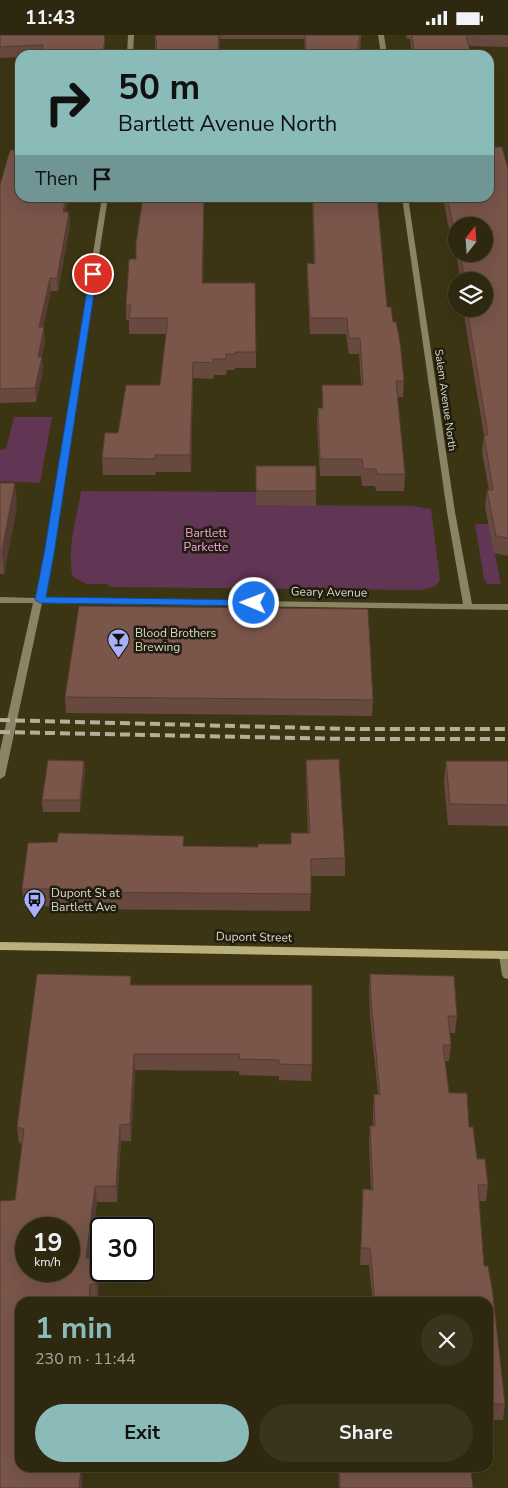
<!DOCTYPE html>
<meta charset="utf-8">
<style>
:root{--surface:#2d280f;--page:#39341d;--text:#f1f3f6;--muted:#a7a69e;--line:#48442f;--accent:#8bbbb9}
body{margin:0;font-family:"Nunito Sans",sans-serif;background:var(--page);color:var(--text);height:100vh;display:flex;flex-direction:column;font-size:19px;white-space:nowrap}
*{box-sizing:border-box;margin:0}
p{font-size:16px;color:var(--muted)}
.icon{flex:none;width:28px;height:28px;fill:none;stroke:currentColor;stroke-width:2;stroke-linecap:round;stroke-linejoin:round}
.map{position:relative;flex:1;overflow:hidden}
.drawer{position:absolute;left:15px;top:1262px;width:478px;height:175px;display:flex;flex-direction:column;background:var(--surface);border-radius:15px;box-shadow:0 5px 20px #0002,0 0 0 1px var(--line)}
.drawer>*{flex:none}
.top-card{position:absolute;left:15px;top:15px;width:479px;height:152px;border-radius:15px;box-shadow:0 5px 20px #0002,0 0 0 1px var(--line);background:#8bbbb9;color:#111;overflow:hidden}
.needle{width:32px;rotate:17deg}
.tools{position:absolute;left:448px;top:182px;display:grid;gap:10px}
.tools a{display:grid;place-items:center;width:45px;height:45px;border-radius:50%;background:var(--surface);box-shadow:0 5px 20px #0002,0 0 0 1px var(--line);font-size:25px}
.speed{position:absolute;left:15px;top:1182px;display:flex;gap:10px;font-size:25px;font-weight:700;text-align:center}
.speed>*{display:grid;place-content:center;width:65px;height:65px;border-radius:50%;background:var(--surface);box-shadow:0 5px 20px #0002,0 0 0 1px var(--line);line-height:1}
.speed small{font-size:12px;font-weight:400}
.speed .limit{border:2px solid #111;border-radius:8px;background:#fff;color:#111}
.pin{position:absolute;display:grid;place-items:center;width:42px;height:42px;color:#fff;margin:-21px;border:2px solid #fff;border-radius:50%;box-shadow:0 1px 5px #0007}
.me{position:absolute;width:55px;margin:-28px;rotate:271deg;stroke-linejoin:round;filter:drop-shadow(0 0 4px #0008)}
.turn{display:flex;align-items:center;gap:18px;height:105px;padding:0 20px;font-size:22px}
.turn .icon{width:65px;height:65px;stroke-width:2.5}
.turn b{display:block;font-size:35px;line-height:42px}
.then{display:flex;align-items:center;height:48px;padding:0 20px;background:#0003;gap:10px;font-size:19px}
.round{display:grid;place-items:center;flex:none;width:52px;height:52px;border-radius:26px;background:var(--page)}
.head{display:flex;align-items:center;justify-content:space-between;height:85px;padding:0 20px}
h1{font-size:30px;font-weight:700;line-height:38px;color:var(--accent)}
.cta{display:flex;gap:10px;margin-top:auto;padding:10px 20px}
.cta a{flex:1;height:58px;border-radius:30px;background:var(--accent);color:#111;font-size:20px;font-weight:700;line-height:58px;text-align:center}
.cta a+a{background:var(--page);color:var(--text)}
.status{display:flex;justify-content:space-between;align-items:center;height:35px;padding:0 25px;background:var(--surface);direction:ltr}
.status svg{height:14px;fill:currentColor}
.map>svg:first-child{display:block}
</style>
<div class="status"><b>11:43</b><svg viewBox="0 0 49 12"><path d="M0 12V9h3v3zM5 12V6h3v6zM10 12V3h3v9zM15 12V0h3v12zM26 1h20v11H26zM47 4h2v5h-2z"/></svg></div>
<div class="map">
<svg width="508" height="1453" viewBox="0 0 508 1453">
<rect width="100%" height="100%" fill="#3c3514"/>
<g fill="#613554">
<polygon points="14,382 52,382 40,448 0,446 0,415 6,414"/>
<path d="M 81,456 L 256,457 L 256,470 L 412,471 L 431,474 L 440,545 L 435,551 L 423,555 L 109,552 L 108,549 L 87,549 L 73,542 C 66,518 77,481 81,456 Z"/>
<polygon points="475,489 489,489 501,549 487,549 484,544"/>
</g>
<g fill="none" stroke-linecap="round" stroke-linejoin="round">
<g fill="#8a8465" fill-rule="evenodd">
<polygon points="128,0 134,0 133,20 127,20"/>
<polygon points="378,0 384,0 387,20 381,20"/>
<polygon points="102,162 108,162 53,519 43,563 463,569 447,477 402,162 408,162 455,477 472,569 508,569 508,575 42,568 5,741 0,744 0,716 33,568 0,568 0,562 35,563 45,519"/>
<polygon points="505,916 508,917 508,944 504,943 502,940 499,920 501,917"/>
</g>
<polygon fill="#b9b07e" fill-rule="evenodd" points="0,907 508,916 508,924 0,915"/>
<g stroke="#b3af99" stroke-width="4" stroke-dasharray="10 5" stroke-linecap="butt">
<polyline points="0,685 351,694 508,694"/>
<polyline points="0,697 347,704 508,704"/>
</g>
</g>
<g fill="#684940">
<polygon points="0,0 105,5 105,20 20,20 20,22 0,23"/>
<polygon points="156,0 361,0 360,20 305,20 304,4 220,4 219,20 155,20 155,5"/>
<polygon points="406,0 508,0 508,12 469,11 471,20 412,20 410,4 407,4"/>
<polygon points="495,112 508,134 508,521 494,518 485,472 487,455 489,455 482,417 484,400 463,274 484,274 484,246 461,246 456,219 484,219 456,191 456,218 454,205 452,205 447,185 443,162 489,162"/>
<polygon points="19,115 66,177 69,177 70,190 58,256 51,256 43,292 45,305 42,322 43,335 36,367 0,368 0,150"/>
<polygon points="204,162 203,248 256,317 256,333 235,333 235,335 227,335 226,340 214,340 213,344 193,343 191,437 156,437 155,440 103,440 102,423 118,398 160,350 166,299 129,299 129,285 126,285 126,270 136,224"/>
<polygon points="312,162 377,162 387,272 393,287 404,346 403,362 397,362 405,439 404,456 376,456 375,451 362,451 361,441 320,441 317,390 318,373 322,373 322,350 361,350 359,319 349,319 346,299 310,299 307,244 307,228 314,229"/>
<polygon points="0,448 17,471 4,539 0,539"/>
<polygon points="256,456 316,456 316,471 256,470"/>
<polygon points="65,662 373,665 372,681 66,678"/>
<polygon points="306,725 345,823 345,841 311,841 310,876 64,874 64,871 24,871 22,854 184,811 258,812 291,809 308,798 306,742"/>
<polygon points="84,726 85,738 80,777 43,777 42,765"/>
<polygon points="446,726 508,726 508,791 448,790 444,747"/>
<polygon points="370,939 457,981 455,998 450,998 451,1010 449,1026 445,1026 449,1058 469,1092 477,1124 488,1150 486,1166 479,1166 484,1231 505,1369 503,1385 488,1385 488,1268 373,1268 369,1230 360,1230 363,1154 371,1155 369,1107 370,1091 373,1091 373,1076 374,1059 378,1059 370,981 369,956"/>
<polygon points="131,950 312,1030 311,1046 279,1045 279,1041 239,1040 239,1036 135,1035 131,1106 121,1106 117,1167 97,1167 90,1223 98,1223 99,1240 98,1266 20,1268 15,1165 22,1109 19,1108 17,1092"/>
<polygon points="338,1432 466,1432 473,1453 339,1453"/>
</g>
<g fill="#553c34">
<polygon points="219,0 220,0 220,4 219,20 218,20"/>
<polygon points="105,5 105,20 102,20"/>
<polygon points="66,162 69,162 64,189 63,177"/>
<polygon points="69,177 70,190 58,256 57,243"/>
<polygon points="50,243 51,256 40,305 39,292"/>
<polygon points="44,292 45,305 42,322 43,335 36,367 35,353 38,322"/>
<polygon points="193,327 193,343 191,437 190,420"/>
<polygon points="15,448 17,471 4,539 2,515"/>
<polygon points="84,726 85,738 80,777 80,765"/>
<polygon points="134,1019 135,1035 131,1106 130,1089"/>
<polygon points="120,1090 121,1106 117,1167 116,1151"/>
<polygon points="95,1151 97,1167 88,1239 86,1223"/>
<polygon points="98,1223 99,1240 98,1266 96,1249"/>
<polygon points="90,1249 91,1265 91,1268 89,1268"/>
<polygon points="81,1432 83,1432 82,1453 79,1453"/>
</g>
<g fill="#79554a" stroke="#553c34" fill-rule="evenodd">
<polygon points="0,0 104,0 105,5 102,20 40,20 43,10 0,12"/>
<polygon points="156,0 219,0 218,15 210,15 209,20 155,20 157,5 155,5"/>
<polygon points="305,0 359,0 360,7 358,7 359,20 306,20"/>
<polygon points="412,0 466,0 471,20 415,20"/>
<polygon points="489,81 495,112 502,112 508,134 508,503 496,501 487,455 493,455 484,400 488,400 467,274 484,274 484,246 465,246 460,219 484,219 484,191 456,191 456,197 455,190 453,190 447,162 489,162"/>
<polygon points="20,109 20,162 66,162 63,177 69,177 57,243 50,243 39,292 44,292 38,322 42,322 35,353 0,354 0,150 10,115 19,115"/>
<polygon points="143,162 204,162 202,248 255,248 256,317 235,317 235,319 226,319 226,324 213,324 213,328 193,327 190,420 155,420 155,424 102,423 105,398 118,398 126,350 160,350 168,283 129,283 131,270 126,270 129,224 136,224 136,208"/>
<polygon points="313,162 377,162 387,272 391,272 393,287 396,287 400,307 404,346 396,346 405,439 377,439 376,434 363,434 362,424 320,424 318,373 323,373 322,350 363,350 360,303 349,303 347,283 310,283 307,228 315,229"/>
<rect x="256" y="431" width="60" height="25"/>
<polygon points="0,448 15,448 2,515 0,515"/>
<polygon points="79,571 368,574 373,665 65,662"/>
<polygon points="339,724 345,823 311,824 311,859 62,857 63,854 22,854 28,808 57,807 59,798 184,801 183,811 258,812 258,809 291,809 291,798 310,798 306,725"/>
<polygon points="48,725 84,726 80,765 42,765"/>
<polygon points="446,726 508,726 508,770 450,769"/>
<path d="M 37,939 L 131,941 L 130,950 L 312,950 L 312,1030 L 279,1029 L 279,1025 L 239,1024 L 240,1019 L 134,1019 L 130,1089 L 120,1090 L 116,1151 L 95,1151 L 86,1223 L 98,1223 L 96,1249 L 90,1249 L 89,1268 L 20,1268 L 20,1432 L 81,1432 L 79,1453 L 0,1453 L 0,1166 L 15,1165 L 24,1094 L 17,1092 ZM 26,1194 L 69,1194 L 69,1236 L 26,1236 Z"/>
<polygon points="370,939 454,941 457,981 448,981 451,1010 443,1010 449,1058 467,1058 469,1092 473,1092 477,1124 485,1124 488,1150 478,1150 484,1231 488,1231 493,1260 505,1369 488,1369 488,1268 375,1268 370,1213 361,1213 363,1154 373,1155 370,1091 375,1091 374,1059 380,1060 371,965"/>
<polygon points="339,1432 466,1432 466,1435 471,1435 473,1453 340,1453"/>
</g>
<polygon fill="#1a73e8" stroke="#114b97" points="90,237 97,239 54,519 46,562 254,565 259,568 257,571 40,568 35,565 44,519"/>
<defs>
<symbol id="bar-pin" viewBox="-11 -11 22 30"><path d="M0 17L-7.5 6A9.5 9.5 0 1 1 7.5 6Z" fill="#a8b0fc" stroke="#201d0f"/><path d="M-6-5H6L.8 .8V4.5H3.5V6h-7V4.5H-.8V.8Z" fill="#111"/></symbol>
<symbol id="bus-pin" viewBox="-11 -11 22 30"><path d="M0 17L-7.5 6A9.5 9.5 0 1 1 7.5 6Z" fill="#a8b0fc" stroke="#201d0f"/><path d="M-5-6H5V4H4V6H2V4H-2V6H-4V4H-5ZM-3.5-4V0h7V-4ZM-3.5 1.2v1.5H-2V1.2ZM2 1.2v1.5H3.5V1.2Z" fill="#111"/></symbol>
</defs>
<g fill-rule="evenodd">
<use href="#bar-pin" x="106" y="592" width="25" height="34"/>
<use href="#bus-pin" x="22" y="852" width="25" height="34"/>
</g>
<g text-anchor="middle" stroke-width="5" stroke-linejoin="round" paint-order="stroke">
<g font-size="11" fill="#dcd9c6" stroke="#201d0f">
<text transform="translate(446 365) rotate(82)" y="4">Salem Avenue North</text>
</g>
<g font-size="12" fill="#fba2e0" stroke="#201d0f">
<text x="206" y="502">Bartlett<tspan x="206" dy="14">Parkette</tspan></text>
</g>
<g font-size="12" fill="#dcd9c6" stroke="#201d0f">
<text transform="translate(329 557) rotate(1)" y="4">Geary Avenue</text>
<text transform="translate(254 902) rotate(1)" y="4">Dupont Street</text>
</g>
<g font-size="12" fill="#dcd9c6" stroke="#201d0f" text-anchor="start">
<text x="135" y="602">Blood Brothers<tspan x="135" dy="14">Brewing</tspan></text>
<text x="51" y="862">Dupont St at<tspan x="51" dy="14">Bartlett Ave</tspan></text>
</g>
</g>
</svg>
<div class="tools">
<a><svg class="needle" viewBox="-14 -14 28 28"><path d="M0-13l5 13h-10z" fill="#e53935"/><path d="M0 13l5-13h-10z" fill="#a7a69e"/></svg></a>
<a><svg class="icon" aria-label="layers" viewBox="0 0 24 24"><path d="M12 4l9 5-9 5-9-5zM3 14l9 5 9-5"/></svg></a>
</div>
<div class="speed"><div>19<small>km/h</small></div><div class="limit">30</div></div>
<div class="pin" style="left:93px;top:239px;background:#d93025"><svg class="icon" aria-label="arrive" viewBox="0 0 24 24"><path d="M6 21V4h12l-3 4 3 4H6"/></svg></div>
<svg class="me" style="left:254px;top:568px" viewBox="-20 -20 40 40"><circle r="17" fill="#1a73e8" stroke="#fff" stroke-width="3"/><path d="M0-11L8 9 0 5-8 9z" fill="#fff"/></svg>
<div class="top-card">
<div class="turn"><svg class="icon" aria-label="right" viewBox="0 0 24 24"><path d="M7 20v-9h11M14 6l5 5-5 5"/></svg><div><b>50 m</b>Bartlett Avenue North</div></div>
<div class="then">Then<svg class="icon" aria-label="arrive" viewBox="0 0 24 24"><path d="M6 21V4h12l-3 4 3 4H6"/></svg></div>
</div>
<section class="drawer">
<div class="head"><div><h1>1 min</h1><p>230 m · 11:44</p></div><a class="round"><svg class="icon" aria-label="close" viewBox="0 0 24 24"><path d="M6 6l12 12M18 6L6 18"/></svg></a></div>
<div class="cta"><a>Exit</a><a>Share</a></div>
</section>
</div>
